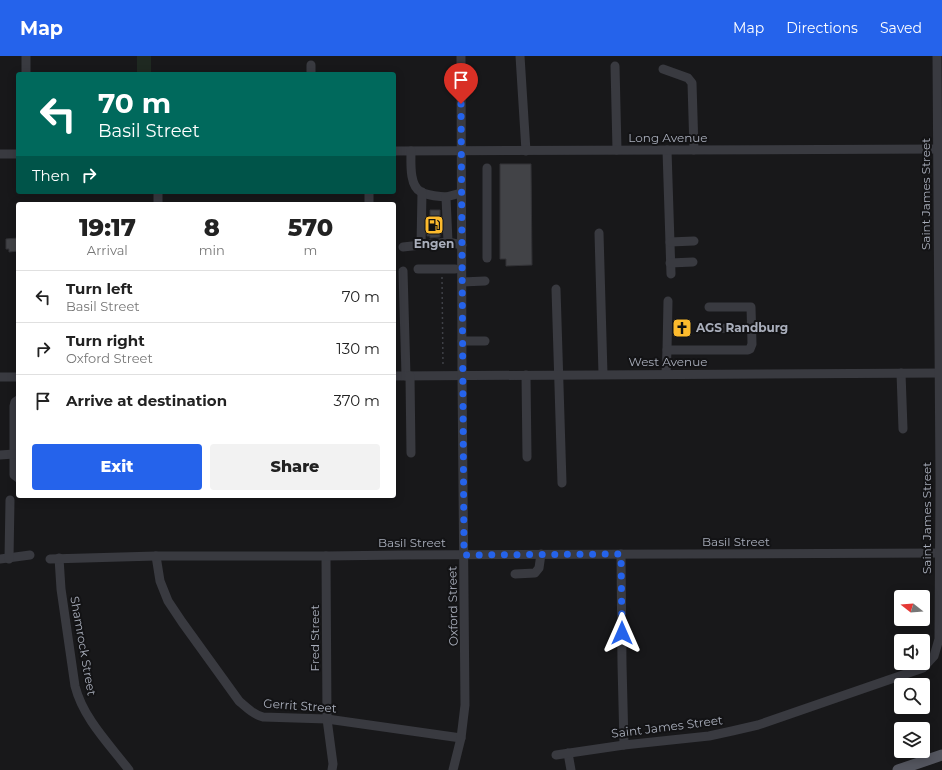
<!DOCTYPE html>
<style>
:root{--surface:#fff;--page:#f2f2f2;--text:#222;--muted:#767676;--line:#e0e0e0;--accent:#2563eb}
body{margin:0;font-family:Montserrat,sans-serif;background:var(--page);color:var(--text);height:100vh;display:flex;flex-direction:column;font-size:15px;white-space:nowrap}
*{box-sizing:border-box;margin:0}
p{font-size:13px;color:var(--muted)}
.icon{flex:none;width:22px;height:22px;fill:none;stroke:currentColor;stroke-width:2;stroke-linecap:round;stroke-linejoin:round}
.map{position:relative;flex:1;overflow:hidden}
.details{position:absolute;left:16px;top:146px;width:380px;height:296px;display:flex;flex-direction:column;background:var(--surface);border-radius:4px;box-shadow:0 2px 10px #0003}
.details>*{flex:none}
.hud{position:absolute;left:16px;top:16px;width:380px;height:122px;border-radius:4px;box-shadow:0 2px 10px #0003;background:#00695c;color:#fff;overflow:hidden}
.needle{width:26px;rotate:287deg}
.tools{position:absolute;left:894px;top:534px;display:grid;gap:8px}
.tools a{display:grid;place-items:center;width:36px;height:36px;border-radius:4px;background:var(--surface);box-shadow:0 2px 10px #0003;font-size:20px}
.pin{position:absolute;display:grid;place-items:center;width:34px;height:34px;color:#fff;margin:-41px -17px;border-radius:50% 50% 50% 0;rotate:-45deg;box-shadow:0 0 4px #0007}
.pin .icon{rotate:45deg}
.me{position:absolute;width:44px;margin:-22px;rotate:0deg;stroke-linejoin:round;filter:drop-shadow(0 0 3px #0008)}
.turn{display:flex;align-items:center;gap:14px;height:84px;padding:0 16px;font-size:18px}
.turn .icon{width:52px;height:52px;stroke-width:2.5}
.turn b{display:block;font-size:28px;line-height:34px}
.then{display:flex;align-items:center;height:38px;padding:0 16px;background:#0003;gap:8px;font-size:15px}
.eta{display:flex;justify-content:space-evenly;align-items:center;height:68px;text-align:center}
.eta b{font-size:24px;font-weight:800;line-height:28px}
.cta{display:flex;gap:8px;margin-top:auto;padding:8px 16px}
.cta a{flex:1;height:46px;border-radius:4px;background:var(--accent);color:#fff;font-size:16px;font-weight:800;line-height:46px;text-align:center}
.cta a+a{background:var(--page);color:var(--text)}
ul{padding:0;list-style:none}
li{display:flex;align-items:center;gap:12px;height:52px;padding:0 16px;border-top:1px solid var(--line)}
li div{flex:1}
li b{display:block;font-size:15px}
li em{font-style:normal}
header{display:flex;align-items:center;gap:24px;box-sizing:border-box;height:56px;padding:0 20px;background:var(--accent);color:#fff}
header strong{font-size:19px}
nav{display:flex;gap:22px;margin-inline-start:auto;font-size:14px}
.map>svg:first-child{display:block}
</style>
<header>
<strong>Map</strong>
<nav><a>Map</a><a>Directions</a><a>Saved</a></nav>
</header>
<div class="map">
<svg width="942" height="714" viewBox="0 0 942 714">
<rect width="100%" height="100%" fill="#18181a"/>
<rect fill="#1f2921" x="137" y="0" width="14" height="18"/>
<g fill="#424347" stroke="#323236">
<polygon points="500,108 531,108 532,209 506,210 506,203 500,203"/>
<polygon points="430,154 440,154 440,181 430,182 430,180 427,180 428,162 430,162"/>
<polygon points="18,182 18,195 9,196 9,193 6,193 6,183"/>
</g>
<g fill="none" stroke-linecap="round" stroke-linejoin="round">
<polyline stroke="#3f4147" stroke-width="1.5" stroke-dasharray="2 3" stroke-linecap="butt" points="442,221 443,311"/>
<g stroke="#393a40" stroke-width="9">
<polyline points="520,0 526,95"/>
<polyline points="311,9 311,18"/>
<polyline points="615,10 617,94"/>
<polyline points="663,13 688,22 692,27 694,94"/>
<polyline points="26,18 26,0"/>
<polyline points="667,94 671,218"/>
<polyline points="394,95 942,93"/>
<path d="M 411,95 C 411,106 409,130 421,136 C 428,140 438,140 446,141"/>
<polyline points="0,98 18,98"/>
<polyline points="487,112 487,202"/>
<polyline points="158,136 158,148"/>
<polyline points="369,136 369,148"/>
<polyline points="461,137 446,141 448,186 462,189"/>
<polyline points="599,177 603,318"/>
<polyline points="670,186 694,185"/>
<polyline points="421,189 422,136"/>
<polyline points="403,191 448,186"/>
<polyline points="670,207 693,206"/>
<polyline points="418,213 455,213"/>
<polyline points="403,215 406,320"/>
<polyline points="462,226 485,225"/>
<polyline points="556,233 562,427"/>
<polyline points="709,272 752,273"/>
<polyline points="462,285 485,285"/>
<polyline points="667,294 668,245"/>
<polyline points="901,317 903,373"/>
<polyline points="666,318 667,294 748,294 750,293 752,288 751,251 709,251"/>
<polyline points="526,319 527,401"/>
<polyline points="394,320 942,317"/>
<polyline points="410,320 411,397"/>
<polyline points="0,321 18,321"/>
<polyline points="18,344 15,346 14,350 14,419 18,422"/>
<polyline points="0,399 14,398"/>
<polyline points="621,498 622,608 624,689"/>
<path d="M 156,500 L 160,525 L 168,545 L 182,566 L 239,645 C 247,652 253,658 263,661 L 327,663 L 461,682"/>
<polyline points="326,500 327,663 333,708 332,714"/>
<path d="M 59,502 L 61,533 L 75,630 C 83,662 109,688 129,714"/>
<polyline points="0,503 30,499"/>
<polyline points="9,503 10,444"/>
<polyline points="50,503 156,500 326,500 402,499 942,497"/>
<polyline points="515,518 535,517 539,512 541,498"/>
<polyline points="568,697 571,714"/>
<polyline points="556,699 624,689 709,680 732,675 758,669 923,612 934,600 939,583 940,427 937,0"/>
<polyline points="453,714 461,682 465,649 462,319 461,0"/>
</g>
<polyline stroke="#54565f" stroke-width="11" points="898,714 942,699"/>
</g>
<g fill="none" stroke-linecap="round" stroke-linejoin="round">
<polyline stroke="#2563eb" stroke-width="7" stroke-dasharray="0 12.6" points="461,48 464,499 621,498 622,577"/>
</g>
<defs>
<symbol id="fuel-square" viewBox="-11 -11 22 22"><rect x="-9" y="-9" width="18" height="18" rx="4" fill="#fdbb2d" stroke="#131315"/><path d="M-5.5-6h7V0h2V4h1.3V-2.5L3-4.5l.8-.8L6-3V5H2.5V1h-1V6h-7ZM-4.2-4.7v3.2H.2V-4.7Z" fill="#111"/></symbol>
<symbol id="church-square" viewBox="-11 -11 22 22"><rect x="-9" y="-9" width="18" height="18" rx="4" fill="#fdbb2d" stroke="#131315"/><path d="M-1.2-6h2.4v3.5h3.3v2.4h-3.3V6h-2.4V-.1h-3.3v-2.4h3.3Z" fill="#111"/></symbol>
</defs>
<g fill-rule="evenodd">
<use href="#fuel-square" x="423" y="158" width="22" height="22"/>
<use href="#church-square" x="671" y="261" width="22" height="22"/>
</g>
<g text-anchor="middle" stroke-width="4" stroke-linejoin="round" paint-order="stroke">
<g font-size="12" fill="#a9aebb" stroke="#131315">
<text x="668" y="86">Long Avenue</text>
<text transform="translate(926 138) rotate(-90)" y="4">Saint James Street</text>
<text x="668" y="310">West Avenue</text>
<text transform="translate(927 462) rotate(-90)" y="4">Saint James Street</text>
<text x="736" y="490">Basil Street</text>
<text x="412" y="491">Basil Street</text>
<text transform="translate(453 550) rotate(-91)" y="4">Oxford Street</text>
<text transform="translate(315 582) rotate(-90)" y="4">Fred Street</text>
<text transform="translate(83 590) rotate(80)" y="4">Shamrock Street</text>
<text transform="translate(300 650) rotate(4)" y="4">Gerrit Street</text>
<text transform="translate(667 671) rotate(-7)" y="4">Saint James Street</text>
</g>
<g font-size="12" font-weight="bold" fill="#a9aebb" stroke="#131315">
<text x="434" y="192">Engen</text>
<text x="696" y="276" text-anchor="start">AGS Randburg</text>
</g>
</g>
</svg>
<div class="tools">
<a><svg class="needle" viewBox="-14 -14 28 28"><path d="M0-13l5 13h-10z" fill="#e53935"/><path d="M0 13l5-13h-10z" fill="#767676"/></svg></a>
<a><svg class="icon" aria-label="sound" viewBox="0 0 24 24"><path d="M4 9h4l5-4v14l-5-4H4zM17 9q2 3 0 6"/></svg></a>
<a><svg class="icon" aria-label="search" viewBox="0 0 24 24"><circle cx="10" cy="10" r="6"/><path d="M15 15l6 6"/></svg></a>
<a><svg class="icon" aria-label="layers" viewBox="0 0 24 24"><path d="M12 4l9 5-9 5-9-5zM3 14l9 5 9-5"/></svg></a>
</div>
<div class="pin" style="left:461px;top:48px;background:#d93025"><svg class="icon" aria-label="arrive" viewBox="0 0 24 24"><path d="M6 21V4h12l-3 4 3 4H6"/></svg></div>
<svg class="me" style="left:622px;top:577px" viewBox="-20 -20 40 40"><path d="M0-17L14 15 0 8-14 15z" fill="#2563eb" stroke="#fff" stroke-width="4"/></svg>
<div class="hud">
<div class="turn"><svg class="icon" aria-label="left" viewBox="0 0 24 24"><path d="M17 20v-9H6M10 6l-5 5 5 5"/></svg><div><b>70 m</b>Basil Street</div></div>
<div class="then">Then<svg class="icon" aria-label="right" viewBox="0 0 24 24"><path d="M7 20v-9h11M14 6l5 5-5 5"/></svg></div>
</div>
<section class="details">
<div class="eta">
<div><b>19:17</b><p>Arrival</p></div>
<div><b>8</b><p>min</p></div>
<div><b>570</b><p>m</p></div>
</div>
<ul>
<li><svg class="icon" aria-label="left" viewBox="0 0 24 24"><path d="M17 20v-9H6M10 6l-5 5 5 5"/></svg><div><b>Turn left</b><p>Basil Street</p></div><em>70 m</em></li>
<li><svg class="icon" aria-label="right" viewBox="0 0 24 24"><path d="M7 20v-9h11M14 6l5 5-5 5"/></svg><div><b>Turn right</b><p>Oxford Street</p></div><em>130 m</em></li>
<li><svg class="icon" aria-label="arrive" viewBox="0 0 24 24"><path d="M6 21V4h12l-3 4 3 4H6"/></svg><div><b>Arrive at destination</b></div><em>370 m</em></li>
</ul>
<div class="cta"><a>Exit</a><a>Share</a></div>
</section>
</div>
